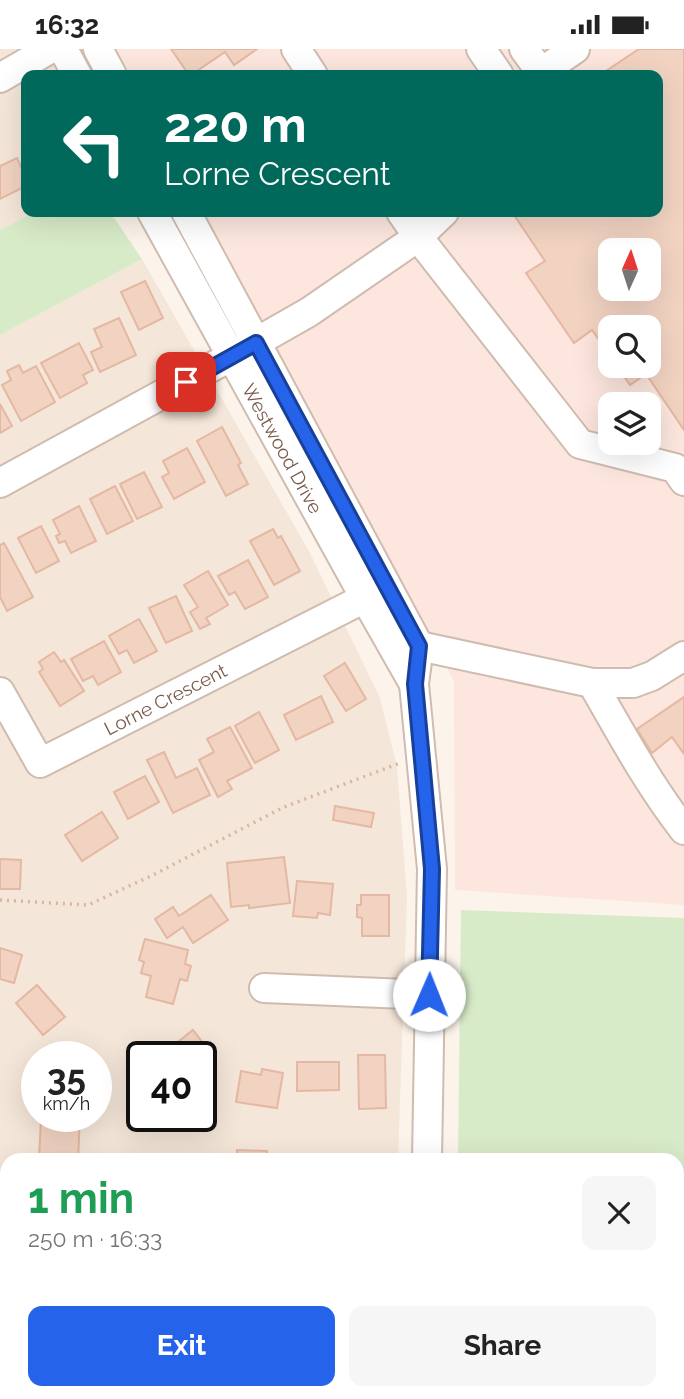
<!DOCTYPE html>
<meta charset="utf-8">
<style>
:root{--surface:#fff;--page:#f6f6f6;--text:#222;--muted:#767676;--accent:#2563eb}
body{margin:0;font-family:Raleway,sans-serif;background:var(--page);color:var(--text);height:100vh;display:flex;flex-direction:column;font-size:26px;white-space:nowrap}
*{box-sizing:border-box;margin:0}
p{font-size:23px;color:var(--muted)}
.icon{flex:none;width:38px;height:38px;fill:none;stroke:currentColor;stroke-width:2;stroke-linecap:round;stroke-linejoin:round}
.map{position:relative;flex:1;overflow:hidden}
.drawer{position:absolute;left:0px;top:1104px;width:684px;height:247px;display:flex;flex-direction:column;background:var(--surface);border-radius:21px 21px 0 0;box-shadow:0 7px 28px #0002}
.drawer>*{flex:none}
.hud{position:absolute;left:21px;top:21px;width:642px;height:147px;border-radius:14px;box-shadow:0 7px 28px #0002;background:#00695c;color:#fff;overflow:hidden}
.needle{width:46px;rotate:3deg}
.controls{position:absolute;left:598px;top:189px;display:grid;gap:14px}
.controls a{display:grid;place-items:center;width:63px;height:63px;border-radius:14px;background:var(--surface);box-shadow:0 7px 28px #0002;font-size:35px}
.speed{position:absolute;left:21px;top:992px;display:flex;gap:14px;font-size:35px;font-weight:700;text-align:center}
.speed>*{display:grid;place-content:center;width:91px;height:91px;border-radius:50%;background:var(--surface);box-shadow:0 7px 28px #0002;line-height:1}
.speed small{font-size:18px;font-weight:400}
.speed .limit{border:4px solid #111;border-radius:10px;background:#fff;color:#111}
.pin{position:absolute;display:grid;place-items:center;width:60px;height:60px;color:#fff;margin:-30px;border-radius:14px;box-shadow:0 4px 10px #0006}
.me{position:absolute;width:77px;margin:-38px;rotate:1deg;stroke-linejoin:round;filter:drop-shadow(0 0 5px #0008)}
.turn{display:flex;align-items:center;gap:24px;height:147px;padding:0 28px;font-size:32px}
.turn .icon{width:91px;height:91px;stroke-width:2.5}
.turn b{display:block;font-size:49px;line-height:60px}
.round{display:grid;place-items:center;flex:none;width:74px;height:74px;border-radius:14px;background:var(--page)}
.overview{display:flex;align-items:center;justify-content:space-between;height:119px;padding:0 28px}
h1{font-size:42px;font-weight:700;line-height:52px;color:#1e9e55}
.button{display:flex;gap:14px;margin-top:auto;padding:14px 28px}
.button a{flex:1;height:80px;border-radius:14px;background:var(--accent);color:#fff;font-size:28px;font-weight:700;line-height:80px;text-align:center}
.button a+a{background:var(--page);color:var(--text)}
.status{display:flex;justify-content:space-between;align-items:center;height:49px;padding:0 35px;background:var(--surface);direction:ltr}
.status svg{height:19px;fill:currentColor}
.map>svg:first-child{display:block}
</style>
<div class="status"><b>16:32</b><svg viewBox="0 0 49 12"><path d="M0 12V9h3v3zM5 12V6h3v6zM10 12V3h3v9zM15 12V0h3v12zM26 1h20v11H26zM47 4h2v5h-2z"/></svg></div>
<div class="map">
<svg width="684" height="1350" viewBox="0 0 684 1350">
<rect width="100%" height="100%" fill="#fcf4ea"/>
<g fill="#f4e6d8" fill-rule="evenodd">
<polygon points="0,0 100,0 114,26 26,26 26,163 34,163 0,181"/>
<path d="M 142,210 L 310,504 L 380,649 L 397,718 L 407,847 L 398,1111 L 7,1111 L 7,1311 L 0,1310 L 0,286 ZM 37,1008 L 96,1008 L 96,1068 L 37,1068 ZM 142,1008 L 201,1008 L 201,1068 L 142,1068 Z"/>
</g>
<path fill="#fce6de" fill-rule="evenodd" d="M 116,0 L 684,0 L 684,856 L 455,841 L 454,632 L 203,163 L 658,163 L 658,26 L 130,26 ZM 611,201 L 649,201 L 649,240 L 611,240 ZM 611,278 L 649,278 L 649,317 L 611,317 ZM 611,355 L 649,355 L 649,394 L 611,394 Z"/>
<g fill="#d8ebc8">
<polygon points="34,163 110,163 142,210 0,286 0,181"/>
<polygon points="461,861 684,869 684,1350 456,1350 456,1344 677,1344 677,1111 458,1111"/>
</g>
<g fill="#f2d3c2" stroke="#e4b8a2" stroke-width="2" fill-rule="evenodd">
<polygon points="171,0 257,0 234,16 225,3 191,26 189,26"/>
<path d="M 639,0 L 684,0 L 684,381 L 646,325 L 630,336 L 617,317 L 649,317 L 649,278 L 611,278 L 611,308 L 592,281 L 574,294 L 526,224 L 545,212 L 512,163 L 658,163 L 658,26 L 600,26 ZM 611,201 L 649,201 L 649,240 L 611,240 Z"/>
<polygon points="17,109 26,129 26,137 0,150 0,117"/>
<polygon points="145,232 163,269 139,281 121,243"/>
<polygon points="119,269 136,306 100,323 91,303 102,298 94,280"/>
<polygon points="79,294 93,321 83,326 87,334 60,349 41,314"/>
<polygon points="19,316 23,324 36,317 55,353 21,372 2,336 11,331 7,322"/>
<polygon points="0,355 12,377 0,384"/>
<polygon points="222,378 241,414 238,416 248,435 226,447 197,392"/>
<polygon points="187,399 205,433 174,450 162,428 169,424 163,412"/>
<polygon points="144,423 162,458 137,470 120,435"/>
<polygon points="115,437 133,472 107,485 90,450"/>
<polygon points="79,457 96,492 71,504 65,492 59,494 56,487 60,485 53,471"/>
<polygon points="41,477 59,512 36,524 18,489"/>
<polygon points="273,480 278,489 281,487 300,522 274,536 250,492"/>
<polygon points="4,494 33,548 7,562 0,548 0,496"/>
<polygon points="248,511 268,548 245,560 235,543 229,546 218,527"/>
<polygon points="208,522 228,556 206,569 210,575 200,580 190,563 198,558 184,536"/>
<polygon points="176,547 192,582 166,594 149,559"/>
<polygon points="139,570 157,602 134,614 127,601 119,605 109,587"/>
<polygon points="104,592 121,623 98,636 93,627 83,632 71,610"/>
<polygon points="54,603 61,613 64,611 84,642 60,657 39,623 43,620 39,613"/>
<polygon points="345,614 366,650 346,662 324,627"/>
<polygon points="321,647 333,673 296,691 284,666"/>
<polygon points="684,648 684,705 672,688 652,704 637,680"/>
<polygon points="259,663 279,701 255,714 235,677"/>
<polygon points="230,678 252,719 227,732 232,740 218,748 199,711 214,703 207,690"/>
<polygon points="164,703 176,729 197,719 210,746 173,764 147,711"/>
<polygon points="145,727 159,753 128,770 114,743"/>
<polygon points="335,757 374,764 371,778 333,771"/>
<polygon points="102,763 118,789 82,812 65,786"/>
<polygon points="284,808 290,854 249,859 249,856 231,858 227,814"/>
<polygon points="0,810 21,811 20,840 0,840"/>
<polygon points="297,832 333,835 330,866 318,864 317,869 293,867"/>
<polygon points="211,846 228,871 193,894 183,878 167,889 155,870 173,858 179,867"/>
<polygon points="361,846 389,846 389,887 362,887 362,869 357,868 357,856 361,856"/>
<polygon points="145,890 188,901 185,915 191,917 187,932 180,930 173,955 146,948 151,927 141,924 144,913 139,911"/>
<polygon points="0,899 22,906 14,934 0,930"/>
<polygon points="37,936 65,968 43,986 16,954"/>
<polygon points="193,981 206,998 204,1000 216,1015 201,1027 201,1008 175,1008 169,1000"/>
<polygon points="51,998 87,1000 87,1008 51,1008"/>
<polygon points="358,1006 385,1006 386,1059 359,1060"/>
<polygon points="297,1013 339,1013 339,1041 297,1042"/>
<polygon points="262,1020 283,1024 277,1059 236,1053 241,1022 261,1026"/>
<polygon points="41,1068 80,1068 78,1111 39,1111"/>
<polygon points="237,1101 267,1102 267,1111 237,1111"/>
</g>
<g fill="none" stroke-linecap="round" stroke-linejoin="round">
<defs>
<g id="minor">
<polyline points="63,0 77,26"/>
<polyline points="98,0 112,26"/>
<polyline points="296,0 313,26"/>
<polyline points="481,0 499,26"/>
<polyline points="524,0 541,23"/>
<polyline points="537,26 575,0"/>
<polyline points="0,29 50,0"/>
<path id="s1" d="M 152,163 L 365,549 L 414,635"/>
<polyline points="186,163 419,597 414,635 432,820 427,1111"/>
<polyline points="401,163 418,188 580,395 675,419 684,432"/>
<polyline points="0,434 232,307 309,263 418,188 444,163"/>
<polyline points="419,597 592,634"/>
<path d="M 684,607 L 652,627 L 633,634 L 592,634 C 621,684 648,735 684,781"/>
<path id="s2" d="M 0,643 L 40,714 L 365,549"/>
<polyline points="264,939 429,946"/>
<polyline points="0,1333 7,1333"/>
<polyline points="210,1344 311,1350"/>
<polyline points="425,1350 425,1344"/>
</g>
</defs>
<use href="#minor" stroke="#cfbcaf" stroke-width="32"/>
<polyline stroke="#d7b6a4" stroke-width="3.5" stroke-dasharray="2 5" stroke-linecap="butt" points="0,851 88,856 153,826 284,758 400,714"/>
<use href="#minor" stroke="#fff" stroke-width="28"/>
</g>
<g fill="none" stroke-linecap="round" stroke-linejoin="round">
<defs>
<polyline id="route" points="186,333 256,294 419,597 415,635 432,820 429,946"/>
</defs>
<use href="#route" stroke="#184099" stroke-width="18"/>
<use href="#route" stroke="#2563eb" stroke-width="12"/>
</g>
<g text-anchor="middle" stroke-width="7" stroke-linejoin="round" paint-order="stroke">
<g font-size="19" fill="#785a4d" stroke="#fff9f1">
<text dy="7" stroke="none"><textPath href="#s1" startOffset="270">Westwood Drive</textPath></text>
<text dy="7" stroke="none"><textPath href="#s2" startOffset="222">Lorne Crescent</textPath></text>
</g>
</g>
</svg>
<div class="controls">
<a><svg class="needle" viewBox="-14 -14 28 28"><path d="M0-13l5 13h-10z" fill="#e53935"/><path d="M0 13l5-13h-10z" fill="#767676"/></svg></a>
<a><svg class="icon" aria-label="search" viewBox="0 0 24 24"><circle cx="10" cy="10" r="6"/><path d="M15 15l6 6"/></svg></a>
<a><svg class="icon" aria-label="layers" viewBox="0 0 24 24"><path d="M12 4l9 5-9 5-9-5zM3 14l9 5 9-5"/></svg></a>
</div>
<div class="speed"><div>35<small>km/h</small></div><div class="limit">40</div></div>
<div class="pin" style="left:186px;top:333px;background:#d93025"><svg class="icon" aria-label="arrive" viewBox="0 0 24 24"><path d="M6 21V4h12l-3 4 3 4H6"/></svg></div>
<svg class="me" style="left:429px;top:946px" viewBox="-20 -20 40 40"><circle r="19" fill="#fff"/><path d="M0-13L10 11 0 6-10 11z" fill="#2563eb"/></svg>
<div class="hud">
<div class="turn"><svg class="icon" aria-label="left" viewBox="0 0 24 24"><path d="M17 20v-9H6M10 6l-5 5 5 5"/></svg><div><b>220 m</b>Lorne Crescent</div></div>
</div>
<section class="drawer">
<div class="overview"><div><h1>1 min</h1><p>250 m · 16:33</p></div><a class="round"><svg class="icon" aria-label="close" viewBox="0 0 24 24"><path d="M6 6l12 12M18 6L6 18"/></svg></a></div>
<div class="button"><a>Exit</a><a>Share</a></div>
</section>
</div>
